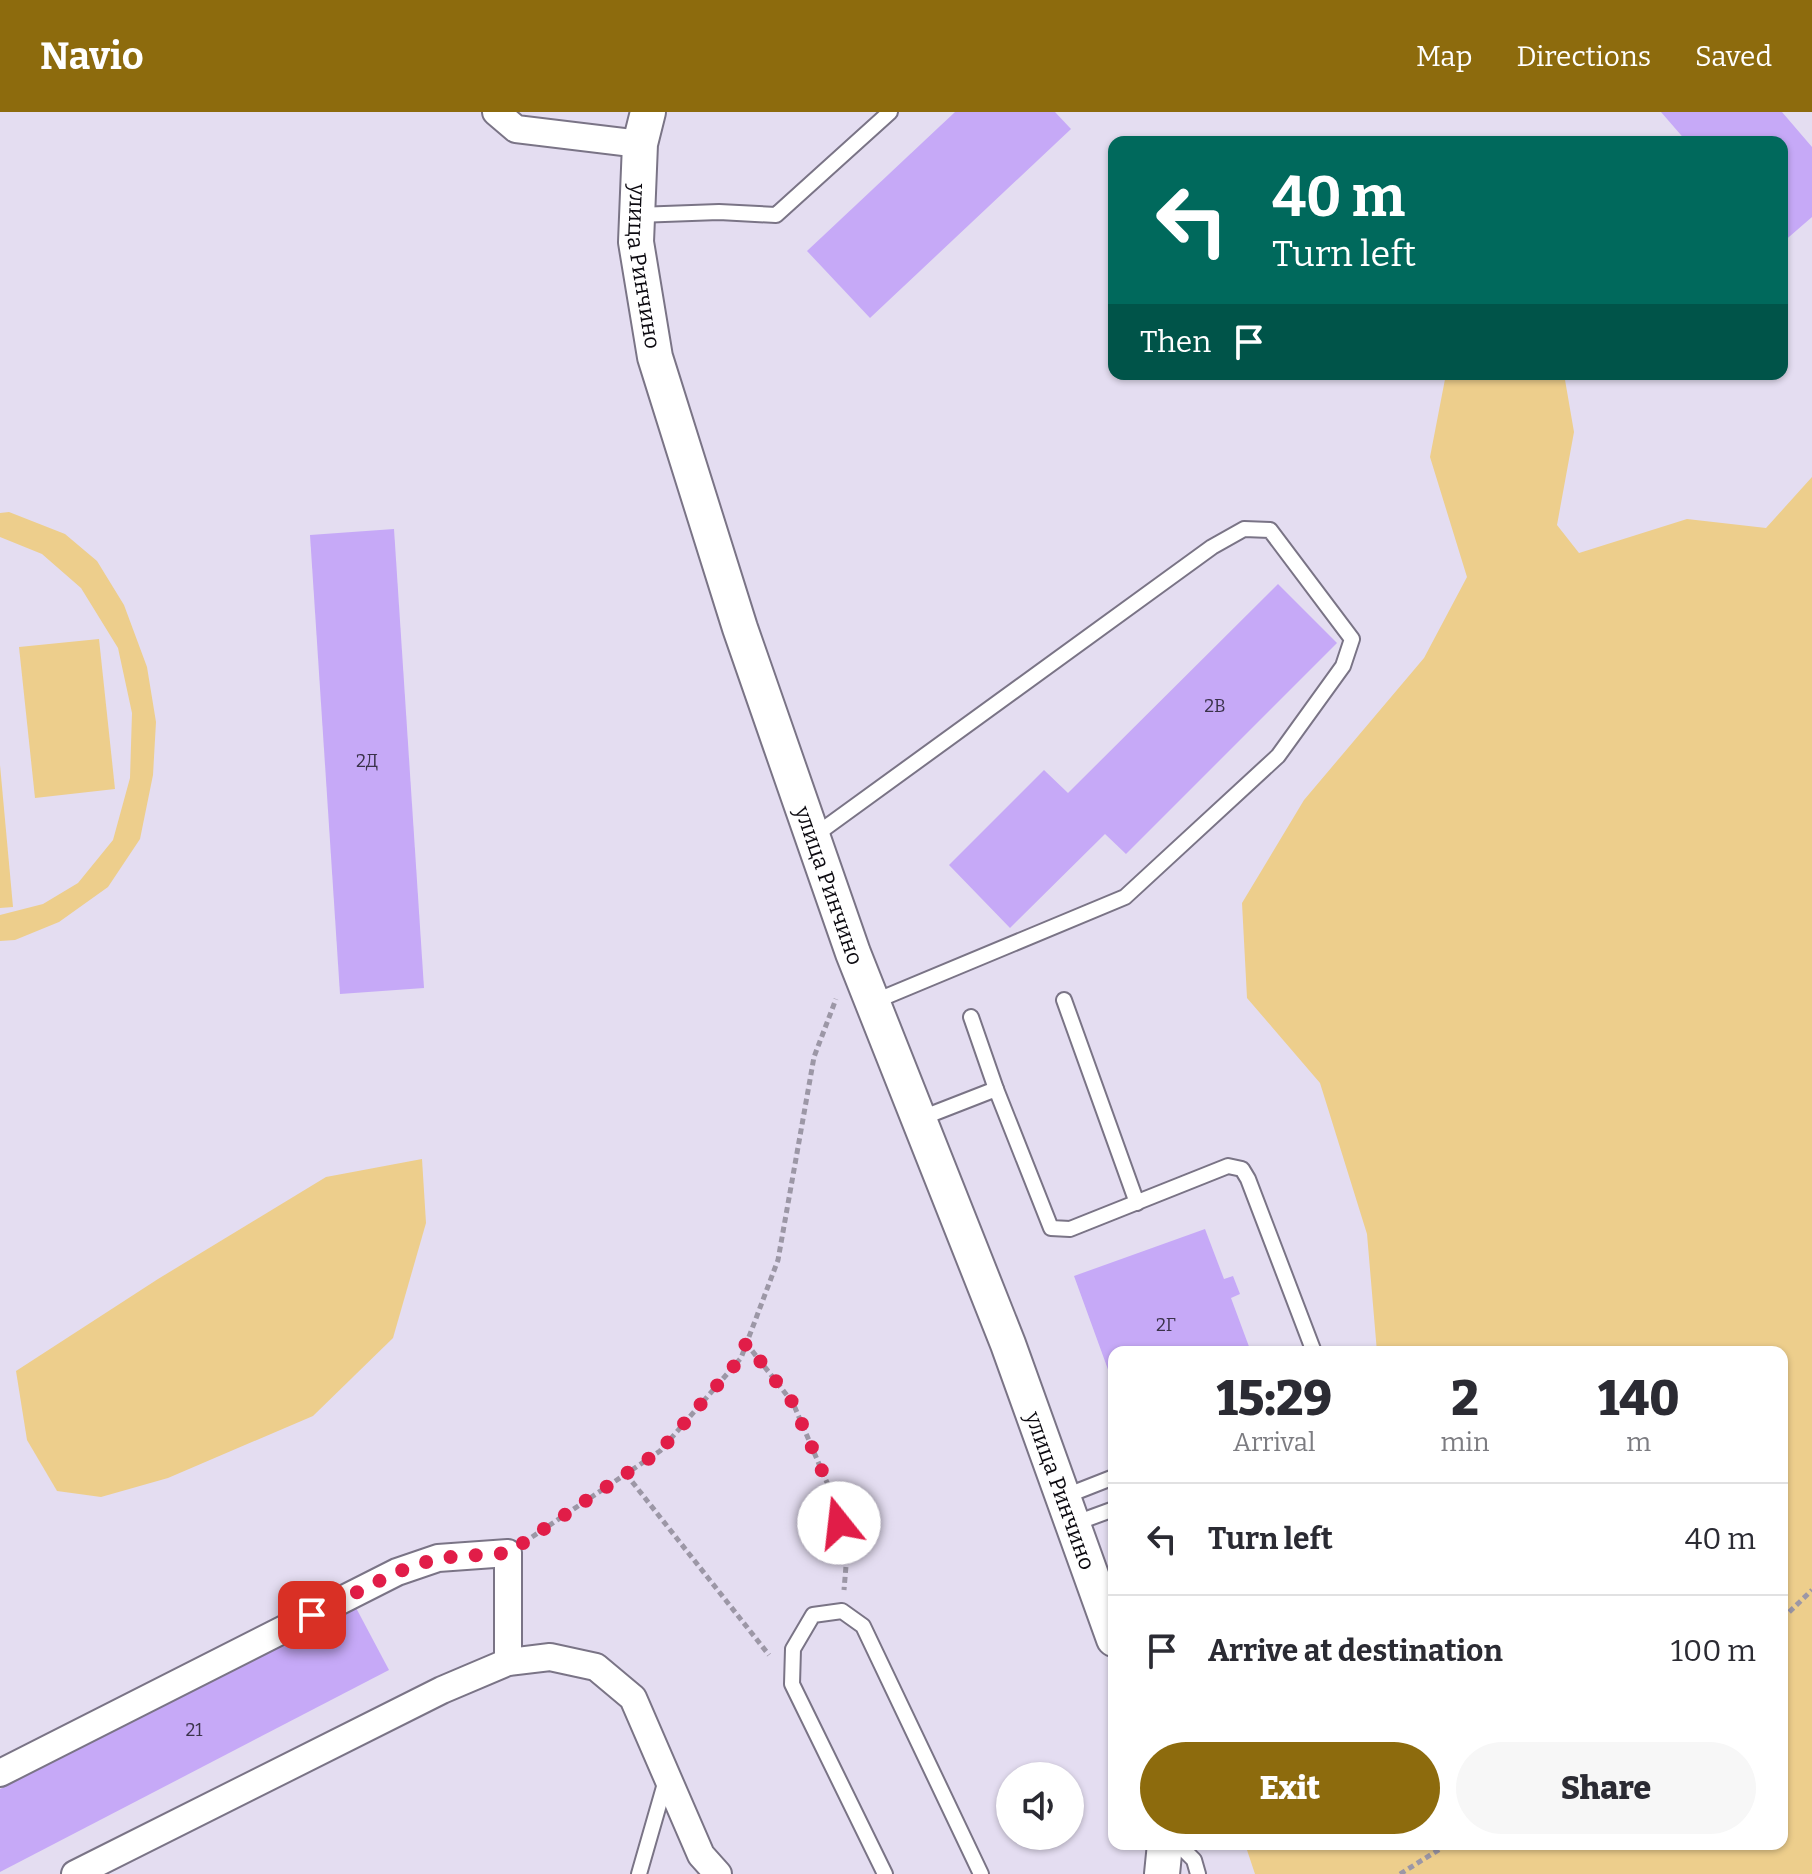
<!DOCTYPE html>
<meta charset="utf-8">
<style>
:root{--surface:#fff;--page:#f7f7f7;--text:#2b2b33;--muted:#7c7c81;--line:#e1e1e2;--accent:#8d6b0d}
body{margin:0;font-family:Bitter,serif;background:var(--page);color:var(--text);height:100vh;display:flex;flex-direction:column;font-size:30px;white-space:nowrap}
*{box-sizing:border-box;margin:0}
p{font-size:26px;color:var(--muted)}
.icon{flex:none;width:44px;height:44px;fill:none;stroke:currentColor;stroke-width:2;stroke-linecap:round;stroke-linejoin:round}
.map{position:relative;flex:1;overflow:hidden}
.panel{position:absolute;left:1108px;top:1234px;width:680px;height:504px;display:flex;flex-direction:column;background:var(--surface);border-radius:16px;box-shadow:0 2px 6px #0004}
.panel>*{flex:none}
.banner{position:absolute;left:1108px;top:24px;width:680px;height:244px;border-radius:16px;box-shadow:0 2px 6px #0004;background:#00695c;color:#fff;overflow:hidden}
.tools{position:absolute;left:996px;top:1650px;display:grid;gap:16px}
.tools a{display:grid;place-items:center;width:88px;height:88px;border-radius:50%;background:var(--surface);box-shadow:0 2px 6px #0004;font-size:40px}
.pin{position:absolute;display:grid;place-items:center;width:68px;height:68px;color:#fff;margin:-34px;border-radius:16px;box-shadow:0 4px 12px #0006}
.me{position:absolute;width:88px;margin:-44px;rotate:344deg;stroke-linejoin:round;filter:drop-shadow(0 0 6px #0008)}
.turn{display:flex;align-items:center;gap:28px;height:168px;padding:0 32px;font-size:36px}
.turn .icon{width:104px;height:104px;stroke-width:2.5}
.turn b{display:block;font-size:56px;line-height:68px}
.then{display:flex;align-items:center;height:76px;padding:0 32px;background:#0003;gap:16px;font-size:30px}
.eta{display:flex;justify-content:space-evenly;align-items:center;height:136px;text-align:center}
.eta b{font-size:48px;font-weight:800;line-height:56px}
.primary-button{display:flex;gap:16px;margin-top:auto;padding:16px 32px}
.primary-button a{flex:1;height:92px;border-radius:48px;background:var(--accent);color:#fff;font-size:32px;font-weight:800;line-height:92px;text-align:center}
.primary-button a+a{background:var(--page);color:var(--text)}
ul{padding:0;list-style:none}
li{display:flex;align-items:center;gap:24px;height:112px;padding:0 32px;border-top:2px solid var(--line)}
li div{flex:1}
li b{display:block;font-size:30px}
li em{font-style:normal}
header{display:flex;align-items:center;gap:48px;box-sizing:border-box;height:112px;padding:0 40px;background:var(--accent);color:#fff}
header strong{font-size:38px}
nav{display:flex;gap:44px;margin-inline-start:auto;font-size:28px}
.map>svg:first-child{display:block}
</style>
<header>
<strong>Navio</strong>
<nav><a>Map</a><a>Directions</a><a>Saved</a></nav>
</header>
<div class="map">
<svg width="1812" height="1762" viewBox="0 0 1812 1762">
<rect width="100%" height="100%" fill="#e4ddf1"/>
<g fill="#edce8c">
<polygon points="1446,262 1564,262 1574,320 1557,413 1579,441 1687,407 1766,416 1812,365 1812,1762 1255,1762 1245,1732 1782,1732 1782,1240 1377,1240 1367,1122 1320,971 1247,886 1242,791 1304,688 1424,546 1467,465 1430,345"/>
<polygon points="9,400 65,422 97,449 124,493 147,555 156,610 153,663 140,727 108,775 59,810 15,828 0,829 0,803 43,792 78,771 113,728 130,666 132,601 118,536 81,476 42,442 0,425 0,401"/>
<polygon points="99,527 115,677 35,686 19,535"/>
<polygon points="0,653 13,795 0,796"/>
<polygon points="422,1047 426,1111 393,1226 313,1304 168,1366 101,1385 57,1379 27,1328 16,1259 158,1167 326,1065"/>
</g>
<g fill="#c6a9f7">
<polygon points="955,0 1055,0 1071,17 870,206 807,139"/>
<polygon points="1661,0 1782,0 1812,35 1812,105 1782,131 1782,30 1687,30"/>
<polygon points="394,417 424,876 340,882 310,423"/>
<polygon points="1278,472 1337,531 1126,742 1105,722 1010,816 949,753 1044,658 1068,681"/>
<polygon points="1205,1117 1224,1167 1233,1164 1240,1182 1231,1186 1251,1240 1114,1240 1114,1274 1074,1164"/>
<polygon points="354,1492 389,1558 0,1760 0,1677"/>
</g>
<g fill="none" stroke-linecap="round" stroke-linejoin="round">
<defs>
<g id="service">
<polyline points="637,103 719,100 776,103 890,0"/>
<polyline points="814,724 1212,435 1244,417 1270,418 1352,527 1343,554 1278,644 1125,785 873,890"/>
<polyline points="1064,888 1137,1091"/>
<polyline points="971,905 996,977"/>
<polyline points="919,1007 996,977 1051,1116 1070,1117 1228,1054 1242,1057 1248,1067 1314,1240"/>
<polyline points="1063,1385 1114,1365"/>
<polyline points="1073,1412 1114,1397"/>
<polyline points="1178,1732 1194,1748 1198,1762"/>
<polyline points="639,1762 666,1668"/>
<polyline points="885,1762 792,1572 793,1537 813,1503 842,1499 863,1514 981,1762"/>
</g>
<g id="minor">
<polyline points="496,0 516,17 640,32"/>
<polyline points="0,1661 397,1460 438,1446 508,1441 508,1550"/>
<polyline points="75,1762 442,1578 508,1550 550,1545 596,1555 633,1586 701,1743 718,1762"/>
</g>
<g id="tertiary">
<path id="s1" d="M 648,0 L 640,32 L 636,130 L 655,245 L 740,516 L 853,841 L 1008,1232 L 1114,1527"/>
<polyline points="1162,1762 1165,1732"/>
</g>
</defs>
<use href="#service" stroke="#7a7486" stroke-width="18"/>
<use href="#minor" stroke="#7a7486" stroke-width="30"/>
<use href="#tertiary" stroke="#7a7486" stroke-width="38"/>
<g stroke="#9c97a6" stroke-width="5" stroke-dasharray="6 4" stroke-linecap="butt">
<polyline points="746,1231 793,1291 831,1380 847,1442 844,1478"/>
<polyline points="626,1362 769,1543"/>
<polyline points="532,1425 660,1339 741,1246 778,1148 814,945 836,887"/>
<polyline points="1782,1507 1812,1478"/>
<polyline points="1400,1762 1448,1732"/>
</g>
<use href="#service" stroke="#fff" stroke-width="14"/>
<use href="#minor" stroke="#fff" stroke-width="26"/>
<use href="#tertiary" stroke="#fff" stroke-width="34"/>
</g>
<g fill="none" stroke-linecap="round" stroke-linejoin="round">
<polyline stroke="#e11d48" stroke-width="14" stroke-dasharray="0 25.2" points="312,1503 397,1460 438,1446 508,1441 660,1339 741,1246 746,1231 793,1291 831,1380 839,1411"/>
</g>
<g text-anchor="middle" stroke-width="6" stroke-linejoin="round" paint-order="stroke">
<g font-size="18" fill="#3a324a">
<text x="1215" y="600">2В</text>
<text x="367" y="655">2Д</text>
<text x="1166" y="1219">2Г</text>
<text x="194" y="1624">21</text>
</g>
<g font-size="22" fill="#0c0a10" stroke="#e4ddf1">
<text dy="8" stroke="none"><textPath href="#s1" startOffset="156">улица Ринчино</textPath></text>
<text dy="8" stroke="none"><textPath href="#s1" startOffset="804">улица Ринчино</textPath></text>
<text dy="8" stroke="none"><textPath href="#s1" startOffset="1452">улица Ринчино</textPath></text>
</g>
</g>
</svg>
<div class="tools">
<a><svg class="icon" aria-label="sound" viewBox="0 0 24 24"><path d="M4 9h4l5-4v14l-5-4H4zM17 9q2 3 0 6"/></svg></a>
</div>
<div class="pin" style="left:312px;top:1503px;background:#d93025"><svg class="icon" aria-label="arrive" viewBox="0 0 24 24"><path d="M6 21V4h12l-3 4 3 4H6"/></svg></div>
<svg class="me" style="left:839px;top:1411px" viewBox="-20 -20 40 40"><circle r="19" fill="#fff"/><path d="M0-13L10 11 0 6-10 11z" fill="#e11d48"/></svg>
<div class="banner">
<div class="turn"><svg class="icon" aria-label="left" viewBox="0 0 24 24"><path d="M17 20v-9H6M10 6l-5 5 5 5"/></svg><div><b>40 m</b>Turn left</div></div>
<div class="then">Then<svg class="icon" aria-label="arrive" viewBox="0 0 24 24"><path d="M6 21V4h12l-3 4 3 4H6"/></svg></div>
</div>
<section class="panel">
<div class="eta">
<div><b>15:29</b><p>Arrival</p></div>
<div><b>2</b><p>min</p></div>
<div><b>140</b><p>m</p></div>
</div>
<ul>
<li><svg class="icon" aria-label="left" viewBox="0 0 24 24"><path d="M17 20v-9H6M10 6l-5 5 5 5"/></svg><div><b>Turn left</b></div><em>40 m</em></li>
<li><svg class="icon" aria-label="arrive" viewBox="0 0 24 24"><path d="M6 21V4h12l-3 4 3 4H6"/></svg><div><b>Arrive at destination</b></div><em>100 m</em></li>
</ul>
<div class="primary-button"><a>Exit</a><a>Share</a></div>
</section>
</div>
